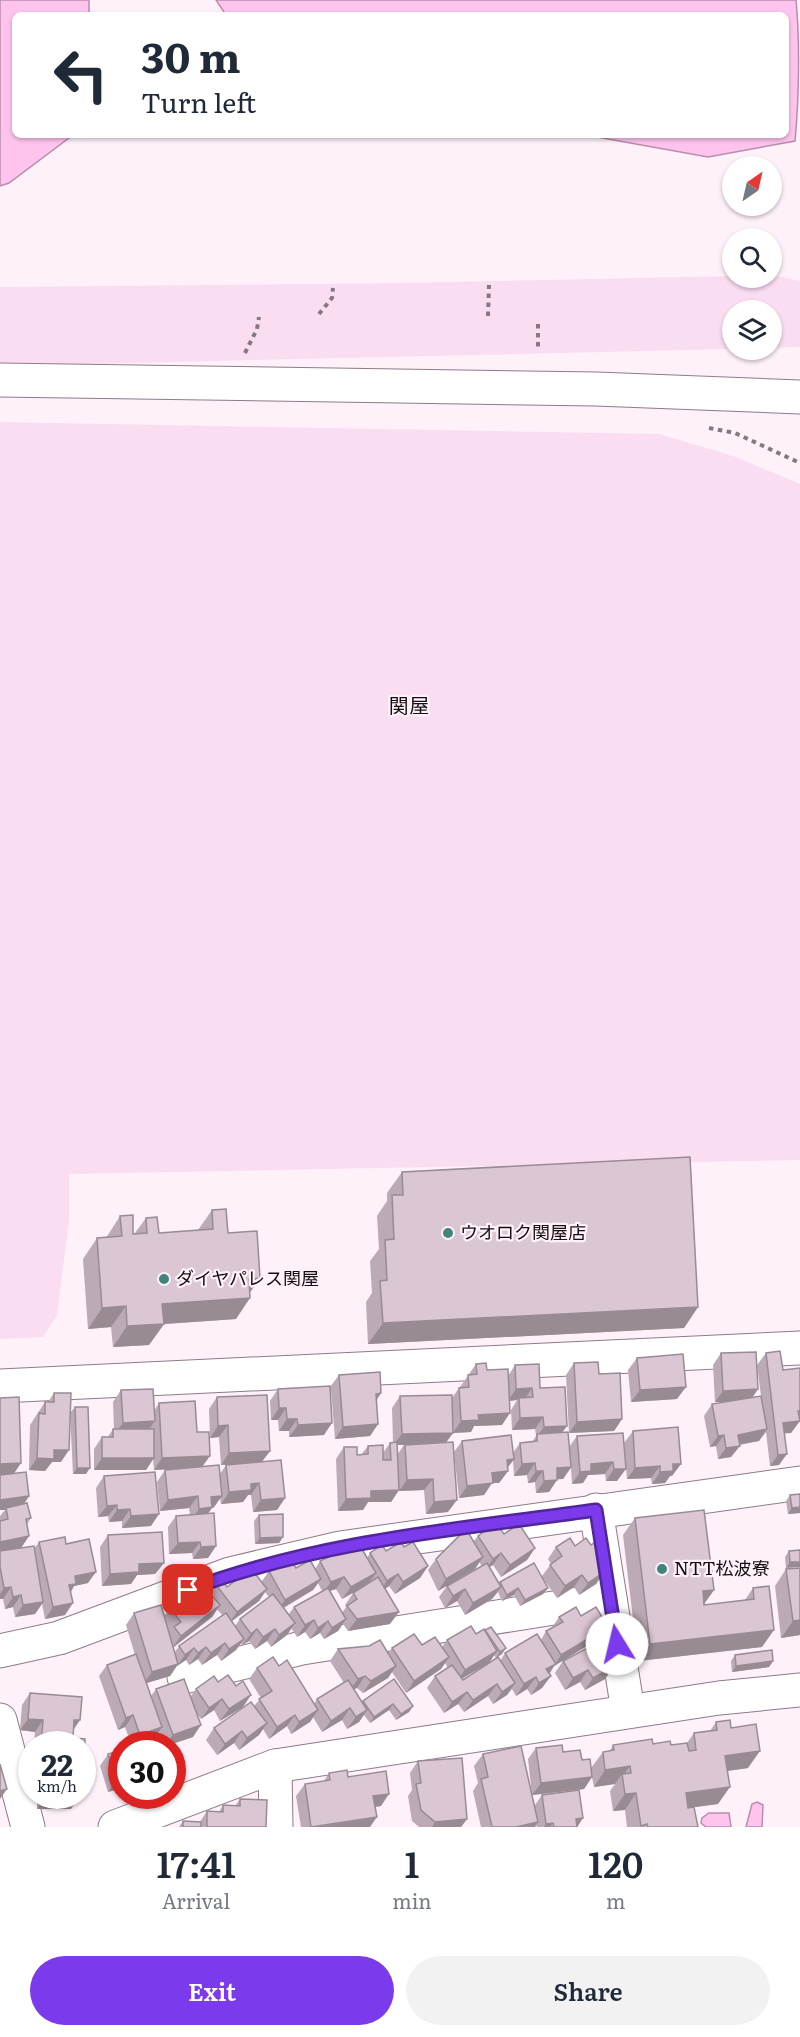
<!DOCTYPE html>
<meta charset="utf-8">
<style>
:root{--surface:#fff;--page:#f2f2f3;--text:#1f2937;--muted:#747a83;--accent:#7c3aed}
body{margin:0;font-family:Literata,"Noto Sans JP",serif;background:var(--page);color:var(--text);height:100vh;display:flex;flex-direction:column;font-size:22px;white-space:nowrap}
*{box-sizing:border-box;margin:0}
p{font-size:20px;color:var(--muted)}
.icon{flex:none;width:33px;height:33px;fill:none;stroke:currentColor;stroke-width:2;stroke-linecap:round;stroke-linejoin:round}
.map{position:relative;height:1827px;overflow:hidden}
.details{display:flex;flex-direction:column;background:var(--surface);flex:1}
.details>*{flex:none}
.banner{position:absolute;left:12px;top:12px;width:777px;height:126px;border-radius:9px;box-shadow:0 2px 4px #0004;background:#fff;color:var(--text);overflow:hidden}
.needle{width:39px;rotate:34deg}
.buttons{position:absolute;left:722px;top:156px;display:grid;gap:12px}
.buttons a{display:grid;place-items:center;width:60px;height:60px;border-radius:50%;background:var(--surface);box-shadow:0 2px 4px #0004;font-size:30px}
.speed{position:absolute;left:18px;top:1731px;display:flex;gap:12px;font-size:30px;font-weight:700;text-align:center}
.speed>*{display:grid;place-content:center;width:78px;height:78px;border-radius:50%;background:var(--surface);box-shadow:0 2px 4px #0004;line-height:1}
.speed small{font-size:15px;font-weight:400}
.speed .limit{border:9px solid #d22;background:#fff;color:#111}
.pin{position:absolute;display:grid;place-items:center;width:51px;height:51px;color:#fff;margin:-26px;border-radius:12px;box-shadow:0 3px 9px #0006}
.me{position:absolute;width:66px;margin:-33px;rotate:351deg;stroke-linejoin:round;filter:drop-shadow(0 0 4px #0008)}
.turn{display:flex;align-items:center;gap:21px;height:126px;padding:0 30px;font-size:27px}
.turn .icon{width:78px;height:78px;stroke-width:2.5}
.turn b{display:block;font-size:42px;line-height:51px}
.eta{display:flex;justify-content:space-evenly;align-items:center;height:102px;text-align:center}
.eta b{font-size:36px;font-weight:600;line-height:42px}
.button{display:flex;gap:12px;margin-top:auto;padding:12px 30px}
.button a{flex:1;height:69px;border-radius:36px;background:var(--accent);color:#fff;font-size:24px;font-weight:600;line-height:69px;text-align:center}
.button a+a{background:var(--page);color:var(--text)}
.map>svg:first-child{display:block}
</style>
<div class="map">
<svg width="800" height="1827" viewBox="0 0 800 1827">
<rect width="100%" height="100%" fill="#fef1fa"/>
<g fill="#fbddf2">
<polygon points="732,276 775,276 800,281 800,347 771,348 771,310 732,310 732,349 84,364 0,363 0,287 402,283"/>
<polygon points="0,422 659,434 733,456 800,484 800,1160 69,1174 69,1220 57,1315 43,1337 0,1339"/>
</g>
<g fill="#ffc4ed" stroke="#b88dab" stroke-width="1.5">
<polygon points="0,0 89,0 89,15 15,15 15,135 73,135 9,183 0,186"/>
<path d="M 216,0 L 796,0 C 800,42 799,98 795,141 L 708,157 L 586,135 L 786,135 L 786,15 L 226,15 Z"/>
<polygon points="757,1802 763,1805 762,1827 746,1827 752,1804"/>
<polygon points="709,1813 729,1813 731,1827 706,1827 701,1823 702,1818"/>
</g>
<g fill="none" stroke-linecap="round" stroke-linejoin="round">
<defs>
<g id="minor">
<polyline points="0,380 596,389 800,397"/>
<polyline points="0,1386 800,1348"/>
<polyline points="596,1510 628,1711"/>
<polyline points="0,1651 59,1638 230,1574 340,1548 800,1483"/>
<polyline points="184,1677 302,1648 610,1599"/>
<polyline points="0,1720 28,1827"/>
<polyline points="275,1766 276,1827"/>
<polyline points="115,1827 275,1766 719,1698 800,1690"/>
</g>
</defs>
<use href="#minor" stroke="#8e7b88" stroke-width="35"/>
<g stroke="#837a80" stroke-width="4" stroke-dasharray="4.5 4.5" stroke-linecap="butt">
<polyline points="319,314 332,298 333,288"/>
<polyline points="488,316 489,285"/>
<polyline points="538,324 538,351"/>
<polyline points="245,353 257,329 259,317"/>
<polyline points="709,428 735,433 800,463"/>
</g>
<use href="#minor" stroke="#fff" stroke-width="33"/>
</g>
<g fill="#bcaab6" fill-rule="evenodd">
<polygon points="402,1172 698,1307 684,1328 368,1344 366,1302 372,1293 370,1261 379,1249 377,1216 387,1201 387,1193"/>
<polygon points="212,1210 260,1278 250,1292 236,1319 164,1324 149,1345 113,1347 111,1327 88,1329 83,1259 97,1238 106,1238 120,1216 133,1234 135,1233 146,1218 159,1233 198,1230"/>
<polygon points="721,1353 758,1389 752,1397 761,1396 757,1365 766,1353 783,1370 800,1368 800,1422 799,1422 791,1433 785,1433 779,1465 770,1466 766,1432 759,1441 740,1445 731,1457 718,1459 716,1446 710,1447 704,1416 712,1404 726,1402 715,1402 713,1365"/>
<polygon points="637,1358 677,1399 631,1402 628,1370"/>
<polygon points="574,1363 622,1419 614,1431 569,1433 566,1375"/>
<path d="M 476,1364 L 487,1370 L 508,1376 L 515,1365 L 540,1388 L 567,1426 L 562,1432 L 569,1447 L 577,1436 L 623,1433 L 617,1481 L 606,1481 L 605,1474 L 588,1475 L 583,1483 L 572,1484 L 571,1468 L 563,1479 L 557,1479 L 549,1492 L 536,1493 L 535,1482 L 528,1483 L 527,1475 L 514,1476 L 513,1461 L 507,1468 L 508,1471 L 499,1483 L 492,1483 L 484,1495 L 459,1498 L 454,1452 L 462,1441 L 513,1453 L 520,1443 L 532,1442 L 536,1436 L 535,1429 L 512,1430 L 511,1410 L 517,1400 L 510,1401 L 502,1425 L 474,1426 L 471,1432 L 453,1433 L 446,1442 L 448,1512 L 426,1514 L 424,1490 L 399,1491 L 399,1490 L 391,1502 L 368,1502 L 363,1510 L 338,1511 L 336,1459 L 344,1447 L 357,1455 L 361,1455 L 368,1446 L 383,1453 L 390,1443 L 393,1443 L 392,1408 L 400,1396 L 452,1398 L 459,1388 L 460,1388 L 460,1387 ZM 397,1445 L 404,1445 L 397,1455 Z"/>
<polygon points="339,1375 381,1393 376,1401 378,1424 370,1436 335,1439 331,1390 324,1435 289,1437 289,1431 279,1431 278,1420 271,1420 270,1401 278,1389 330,1387"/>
<polygon points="121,1390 154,1411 159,1403 197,1432 203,1466 220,1474 226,1465 229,1464 221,1465 219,1437 210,1438 209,1409 217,1397 270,1451 262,1461 285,1498 277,1510 253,1512 251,1495 248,1495 243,1502 221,1504 220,1498 214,1507 212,1508 207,1514 216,1546 208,1558 193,1559 192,1553 169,1554 168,1527 176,1516 190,1515 189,1508 160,1511 157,1482 165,1470 177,1469 154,1470 153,1459 146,1470 94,1470 94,1449 102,1437 108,1437 113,1429 114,1429 113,1402"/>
<polygon points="54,1393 61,1462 52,1462 45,1471 29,1470 30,1425 45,1402 48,1402"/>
<polygon points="75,1407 86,1474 73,1474 70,1413"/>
<polygon points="633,1431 672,1476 670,1476 665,1483 652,1484 651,1478 627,1479 624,1443"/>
<polygon points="14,1474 29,1496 24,1504 31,1518 27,1524 29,1536 21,1548 34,1549 39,1542 66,1544 88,1583 74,1586 71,1592 65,1615 45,1619 42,1604 35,1614 15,1617 13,1607 5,1609 3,1599 0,1599 0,1516 5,1510"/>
<polygon points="104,1476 151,1526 122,1528 122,1521 109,1522 108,1516 98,1517 96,1488"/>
<polygon points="790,1495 800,1513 788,1514 786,1501"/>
<polygon points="259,1515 283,1537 279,1543 255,1544 254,1521"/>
<polygon points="635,1518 714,1590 704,1603 704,1605 745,1600 753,1588 762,1647 638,1661 623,1535"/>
<polygon points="504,1534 535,1548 527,1560 501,1577 493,1565 489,1567 498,1583 500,1582 542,1576 551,1564 548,1559 556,1547 575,1546 604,1572 596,1584 579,1595 574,1587 557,1598 543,1578 548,1588 543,1594 520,1606 514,1595 502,1601 498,1592 492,1599 465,1615 457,1601 445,1608 439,1597 447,1586 482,1566 479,1562 475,1569 438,1591 428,1570 436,1559 473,1542 478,1536"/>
<polygon points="108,1535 164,1563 155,1574 137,1575 131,1584 102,1586 100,1547"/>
<path d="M 404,1547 L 428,1566 L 420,1578 L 395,1594 L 389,1586 L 385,1589 L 390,1624 L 348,1631 L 343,1624 L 338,1631 L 324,1639 L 320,1633 L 310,1639 L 305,1632 L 297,1637 L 291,1628 L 287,1635 L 271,1647 L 267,1641 L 255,1649 L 249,1641 L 242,1645 L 241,1643 L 236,1650 L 221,1661 L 217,1655 L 202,1665 L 198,1659 L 189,1665 L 186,1660 L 177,1666 L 170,1676 L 147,1683 L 151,1696 L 156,1689 L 191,1696 L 196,1689 L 218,1682 L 243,1707 L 220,1721 L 214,1710 L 201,1719 L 197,1714 L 193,1737 L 172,1744 L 164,1744 L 159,1732 L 154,1739 L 139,1744 L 131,1744 L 125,1727 L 118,1730 L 99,1676 L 107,1665 L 135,1655 L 126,1625 L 134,1613 L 164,1616 L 170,1608 L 207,1590 L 213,1581 L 227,1587 L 262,1581 L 269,1571 L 296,1568 L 315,1569 L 320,1561 L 367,1558 L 370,1553 ZM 318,1583 L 322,1591 L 294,1607 L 289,1614 L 284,1608 L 313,1590 ZM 336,1589 L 342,1599 L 354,1592 L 345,1605 L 346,1607 L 342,1613 L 330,1591 ZM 265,1592 L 269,1597 L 240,1619 L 235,1626 L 232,1621 L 259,1601 ZM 217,1609 L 222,1615 L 179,1646 L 175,1652 L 173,1648 L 212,1617 Z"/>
<polygon points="800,1550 786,1568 785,1557 789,1551"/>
<polygon points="800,1568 800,1635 781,1638 775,1586 786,1569"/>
<polygon points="581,1616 608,1627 600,1638 554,1666 549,1674 542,1688 531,1695 527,1689 516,1696 512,1689 507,1695 493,1704 488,1696 464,1712 458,1704 444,1713 427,1688 435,1676 448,1668 445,1663 441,1669 406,1693 392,1672 388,1678 363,1693 357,1688 354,1689 362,1702 363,1701 413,1706 409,1712 396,1720 389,1710 370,1723 364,1715 359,1722 347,1729 342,1720 322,1732 313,1717 310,1722 291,1734 287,1726 269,1739 263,1729 259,1735 239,1750 234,1743 217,1755 206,1740 214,1728 254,1706 261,1698 249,1679 257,1668 279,1666 314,1704 317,1699 344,1683 330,1661 338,1649 388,1653 392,1648 422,1645 442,1647 447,1640 476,1634 484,1629 502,1654 496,1658 494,1655 462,1679 463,1680 500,1661 505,1653 541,1640 546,1631 551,1629 559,1617"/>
<polygon points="735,1655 773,1661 769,1667 732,1672 731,1661"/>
<polygon points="609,1659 613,1667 605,1679 585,1690 580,1682 565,1690 555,1673 563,1661"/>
<polygon points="30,1693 74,1729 73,1738 82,1744 34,1744 35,1732 20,1730 22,1705"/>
<polygon points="716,1722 731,1728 748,1768 727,1771 718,1804 694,1807 697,1827 627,1827 625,1810 613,1811 610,1791 615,1784 594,1787 592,1777 584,1789 532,1795 528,1759 536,1748 563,1752 582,1760 591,1768 603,1752 610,1751 613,1745 653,1744 671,1745 687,1743 694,1733 710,1731"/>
<polygon points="108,1754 122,1788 108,1792 100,1766"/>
<polygon points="483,1754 535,1805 542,1795 583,1818 577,1827 537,1827 536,1825 535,1827 481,1827 473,1791 478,1783 474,1766"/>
<polygon points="418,1761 467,1819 461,1827 419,1827 412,1821 408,1796 412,1790 410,1773"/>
<polygon points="329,1773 348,1777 381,1806 375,1807 370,1827 301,1827 296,1796 305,1784 324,1781"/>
<polygon points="37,1796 75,1796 71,1809 37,1809"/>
<polygon points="240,1799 266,1827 179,1827 183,1821 200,1822 207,1811 219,1812 223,1805 235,1806"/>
</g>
<g fill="#998b94">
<polygon points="260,1278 246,1298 250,1298 236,1319 164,1324 149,1345 113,1347 127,1326 162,1304 249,1279"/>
<polygon points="126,1306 111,1327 88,1329 102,1308"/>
<polygon points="698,1307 684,1328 368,1344 383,1323"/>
<polygon points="686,1387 677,1399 631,1402 640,1390"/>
<polygon points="532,1388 524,1400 519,1398 517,1400 508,1401 516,1389"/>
<polygon points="758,1389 750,1401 715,1402 723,1391"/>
<polygon points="381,1393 373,1405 376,1394"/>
<polygon points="279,1408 286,1408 278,1420 271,1420"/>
<polygon points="798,1411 800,1411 800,1422 799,1422 791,1433 775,1434 783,1423"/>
<polygon points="510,1413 502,1425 474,1426 471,1432 453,1433 461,1421 478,1415"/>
<polygon points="543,1417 535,1429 512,1430 520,1418"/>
<polygon points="287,1419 297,1419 289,1431 279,1431"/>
<polygon points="622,1419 614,1431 569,1433 577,1422"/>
<polygon points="155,1421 146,1433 114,1435 123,1423"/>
<polygon points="332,1423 324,1435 289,1437 298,1425"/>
<polygon points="378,1424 370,1436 335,1439 343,1427"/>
<polygon points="228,1425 219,1437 210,1438 218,1426"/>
<polygon points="567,1426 558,1438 537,1437 544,1427"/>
<polygon points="767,1429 759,1441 729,1446 738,1435"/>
<polygon points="453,1433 445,1444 393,1445 402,1434"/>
<polygon points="724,1435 716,1446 710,1447 718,1436"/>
<polygon points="740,1446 731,1457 718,1459 726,1448"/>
<polygon points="54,1450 69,1450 61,1462 52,1462 45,1471 29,1470 37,1458"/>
<polygon points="270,1451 261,1463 221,1465 229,1453"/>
<polygon points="787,1454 779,1465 770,1466 778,1455"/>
<polygon points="210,1456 202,1467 154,1470 162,1458"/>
<polygon points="102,1458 154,1458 146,1470 94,1470"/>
<polygon points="514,1459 505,1471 507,1460"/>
<polygon points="613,1462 605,1474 588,1475 583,1483 572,1484 580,1472 591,1464"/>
<polygon points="21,1463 13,1475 0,1475 0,1464"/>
<polygon points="535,1463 527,1475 514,1476 522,1464"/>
<polygon points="673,1464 681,1464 672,1476 670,1476 665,1483 652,1484 660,1472"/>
<polygon points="660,1466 651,1478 627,1479 635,1468"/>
<polygon points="571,1467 563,1479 548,1480 557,1468"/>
<polygon points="77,1468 90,1468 86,1474 73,1474"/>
<polygon points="614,1469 626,1469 617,1481 606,1481"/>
<polygon points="508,1471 499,1483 492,1483 484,1495 459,1498 467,1486 492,1473"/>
<polygon points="536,1471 543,1471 535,1482 528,1483"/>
<polygon points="433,1479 424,1490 399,1491 407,1480"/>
<polygon points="557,1480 549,1492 536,1493 544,1481"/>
<polygon points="259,1483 251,1495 248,1495 243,1502 221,1504 229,1492 251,1484"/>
<polygon points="399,1490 391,1502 368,1502 363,1510 338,1511 346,1499 371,1491"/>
<polygon points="29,1496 21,1508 6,1508 5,1510 0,1510 0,1500"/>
<polygon points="198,1496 189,1508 160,1511 168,1500"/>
<polygon points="222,1496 214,1507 212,1508 204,1519 191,1521 199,1509 211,1497"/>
<polygon points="285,1498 277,1510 253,1512 261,1500"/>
<polygon points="457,1500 448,1512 426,1514 434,1502"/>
<polygon points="117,1505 108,1516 98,1517 107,1506"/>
<polygon points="800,1507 800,1513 788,1514 792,1508"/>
<polygon points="130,1509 122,1521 109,1522 117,1510"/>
<polygon points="159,1514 151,1526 122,1528 131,1516"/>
<polygon points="29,1536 21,1548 0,1553 0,1542"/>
<polygon points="283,1537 279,1543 255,1544 260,1538"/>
<polygon points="200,1542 192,1553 169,1554 178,1543"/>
<polygon points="216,1546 208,1558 193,1559 201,1547"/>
<polygon points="535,1548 527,1560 501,1577 510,1565"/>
<polygon points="501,1553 493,1565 485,1570 493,1559"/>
<polygon points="483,1557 475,1569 438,1591 446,1579"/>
<polygon points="790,1562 800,1562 800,1567 786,1568"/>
<polygon points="164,1563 155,1574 137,1575 131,1584 102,1586 110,1574 139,1564"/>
<polygon points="428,1566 420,1578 395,1594 403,1582"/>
<polygon points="96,1572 88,1583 74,1586 68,1596 61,1597 75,1576"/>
<polygon points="604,1572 596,1584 579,1595 588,1583"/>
<polygon points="376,1573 367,1585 342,1599 351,1587"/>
<polygon points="398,1574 389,1586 379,1593 387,1581"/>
<polygon points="582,1575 574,1587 557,1598 565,1586"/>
<polygon points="344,1577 336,1589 323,1593 331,1582"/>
<polygon points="321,1579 313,1590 277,1611 285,1600"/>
<polygon points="11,1587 3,1599 0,1599 0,1594 4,1588"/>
<polygon points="501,1587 492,1599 465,1615 473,1603"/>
<polygon points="518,1588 514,1595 502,1601 507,1595"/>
<polygon points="548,1588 543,1594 520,1606 525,1600"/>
<polygon points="267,1589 259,1601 229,1623 237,1612"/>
<polygon points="465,1589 457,1601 445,1608 453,1596"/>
<polygon points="714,1590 702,1607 703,1591"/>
<polygon points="21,1595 13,1607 5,1609 13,1597"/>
<polygon points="43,1602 35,1614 15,1617 23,1605"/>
<polygon points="73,1603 65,1615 45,1619 53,1607"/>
<polygon points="220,1605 212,1617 172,1648 181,1636"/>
<polygon points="399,1612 390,1624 348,1631 357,1619"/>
<polygon points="346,1619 338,1631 324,1639 332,1628"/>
<polygon points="314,1620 305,1632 297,1637 305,1625"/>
<polygon points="800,1620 800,1635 781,1638 793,1621"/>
<polygon points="328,1621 320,1633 310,1639 318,1628"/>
<polygon points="295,1623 287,1635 271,1647 279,1635"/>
<polygon points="608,1627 600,1638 554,1666 548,1676 546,1669 555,1664 561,1655"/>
<polygon points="257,1629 249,1641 242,1645 251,1634"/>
<polygon points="275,1629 267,1641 255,1649 263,1637"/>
<polygon points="774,1630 762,1647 638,1661 650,1644"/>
<polygon points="244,1639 236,1650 221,1661 229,1649"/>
<polygon points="225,1643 217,1655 202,1665 211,1653"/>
<polygon points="206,1647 198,1659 189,1665 198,1653"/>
<polygon points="194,1648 186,1660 177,1666 185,1655"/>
<polygon points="506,1648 502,1654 496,1658 500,1652"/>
<polygon points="616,1648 608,1660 606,1654"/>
<polygon points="497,1651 489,1663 456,1682 465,1670"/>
<polygon points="449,1657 441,1669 406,1693 414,1681"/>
<polygon points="773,1661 769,1667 732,1672 736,1666"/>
<polygon points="178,1664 170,1676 143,1684 152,1672"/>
<polygon points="396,1666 388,1678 363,1693 371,1681"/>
<polygon points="613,1667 605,1679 585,1690 593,1678"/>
<polygon points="588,1670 580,1682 565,1690 573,1678"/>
<polygon points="365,1676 357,1688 349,1691 358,1679"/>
<polygon points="551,1676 542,1688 531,1695 539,1683"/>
<polygon points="536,1677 527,1689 516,1696 524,1684"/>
<polygon points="515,1683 507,1695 493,1704 502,1692"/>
<polygon points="497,1684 488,1696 464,1712 473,1700"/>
<polygon points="467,1692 458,1704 444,1713 452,1702"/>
<polygon points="251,1695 243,1707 220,1721 229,1709"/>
<polygon points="222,1699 214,1710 201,1719 209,1708"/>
<polygon points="393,1704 389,1710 370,1723 374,1717"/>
<polygon points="413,1706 409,1712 396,1720 401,1714"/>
<polygon points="350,1708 342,1720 322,1732 331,1721"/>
<polygon points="318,1710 310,1722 291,1734 299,1722"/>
<polygon points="367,1710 359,1722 347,1729 356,1717"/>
<polygon points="133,1715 125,1727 118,1730 126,1718"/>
<polygon points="295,1715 287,1726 269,1739 277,1727"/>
<polygon points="28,1719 43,1720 35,1732 20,1730"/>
<polygon points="74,1720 80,1720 72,1732"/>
<polygon points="267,1723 259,1735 239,1750 247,1738"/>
<polygon points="201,1725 193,1737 172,1744 166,1744 173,1735"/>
<polygon points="162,1727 154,1739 139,1744 133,1744 140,1735"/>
<polygon points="242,1731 234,1743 217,1755 225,1744"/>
<polygon points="760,1751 748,1768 713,1773 725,1756"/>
<polygon points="630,1766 622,1777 622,1774 615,1784 594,1787 605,1770"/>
<polygon points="592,1777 584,1789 532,1795 541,1783"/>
<polygon points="122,1779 122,1788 108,1792 116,1780"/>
<polygon points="730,1787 718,1804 674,1810 686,1793"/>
<polygon points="7,1789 0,1799 0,1791"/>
<polygon points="636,1793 625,1810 613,1811 625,1794"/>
<polygon points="389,1794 381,1806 365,1808 373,1796"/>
<polygon points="41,1802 75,1803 71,1809 37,1809"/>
<polygon points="377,1817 370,1827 316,1827"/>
<polygon points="583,1818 577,1827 576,1819"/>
<polygon points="467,1819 461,1827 432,1827 435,1822"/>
<polygon points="538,1822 535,1827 516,1827"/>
<polygon points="553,1823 550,1827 544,1827 546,1824"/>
</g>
<g fill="#dbc6d4" stroke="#998b94" stroke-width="1.5">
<polygon points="690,1157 698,1307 383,1323 380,1281 387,1280 385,1240 394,1239 392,1195 403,1195 402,1172"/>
<polygon points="226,1209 228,1233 257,1231 260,1278 249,1279 250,1298 162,1304 164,1324 127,1326 126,1306 102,1308 97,1238 122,1236 120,1216 133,1215 133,1234 147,1233 146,1218 157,1217 159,1233 213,1229 212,1210"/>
<polygon points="780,1351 783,1370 800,1368 800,1411 798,1411 800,1421 783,1423 787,1454 778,1455 766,1353"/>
<polygon points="756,1352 758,1389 723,1391 721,1353"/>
<polygon points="683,1354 686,1387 640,1390 637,1358"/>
<polygon points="598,1362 599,1374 620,1373 622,1419 577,1422 574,1363"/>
<polygon points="486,1363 487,1370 508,1369 510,1413 478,1415 479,1420 461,1421 459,1388 469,1387 468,1375 477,1374 476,1364"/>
<polygon points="539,1364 540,1388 565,1387 567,1426 544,1427 543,1417 520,1418 519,1398 533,1397 532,1388 516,1389 515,1365"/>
<polygon points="380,1372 381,1393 376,1394 378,1424 343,1427 339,1375"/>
<polygon points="330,1386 332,1423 298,1425 297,1419 287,1419 286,1408 279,1408 278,1389"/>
<polygon points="153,1389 155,1421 123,1423 121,1390"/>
<polygon points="54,1393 71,1393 69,1450 54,1450 54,1459 37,1458 39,1413 45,1414 45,1402 54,1402"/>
<polygon points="267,1395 270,1451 229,1453 228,1425 218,1426 217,1397"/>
<polygon points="452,1395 453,1433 402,1434 400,1396"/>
<polygon points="761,1396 767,1429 738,1435 740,1446 726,1448 724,1435 718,1436 712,1404"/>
<polygon points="19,1397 21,1463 0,1464 0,1398"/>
<polygon points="195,1401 197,1432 209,1432 210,1456 162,1458 159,1403"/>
<polygon points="75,1407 88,1407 90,1468 77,1468"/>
<polygon points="678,1427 681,1464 673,1464 673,1471 660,1472 660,1466 635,1468 633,1431"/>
<polygon points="113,1429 154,1429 154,1458 102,1458 102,1437 113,1437"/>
<polygon points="568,1432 571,1467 557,1468 557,1480 544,1481 543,1471 536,1471 535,1463 522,1464 520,1443 537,1441 537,1434"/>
<polygon points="623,1433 626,1469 614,1469 613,1462 591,1464 591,1471 580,1472 577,1436"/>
<polygon points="511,1435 514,1459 507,1460 508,1471 492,1473 493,1483 467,1486 462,1441"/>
<polygon points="397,1442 399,1490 371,1491 371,1498 346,1499 344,1447 357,1447 357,1455 368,1454 368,1446 383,1445 383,1460 391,1460 390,1443"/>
<polygon points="453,1442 457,1500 434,1502 433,1479 407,1480 405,1445"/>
<polygon points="281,1460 285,1498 261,1500 259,1483 251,1484 251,1490 229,1492 226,1465"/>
<polygon points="219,1465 222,1496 211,1497 212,1507 199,1509 198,1496 168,1500 165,1470"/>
<polygon points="26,1472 29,1496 0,1500 0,1475"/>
<polygon points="155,1472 159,1514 131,1516 130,1509 117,1510 117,1505 107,1506 104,1476"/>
<polygon points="800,1494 800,1507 792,1508 790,1495"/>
<polygon points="27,1503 31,1518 26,1519 29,1536 0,1542 0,1521 8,1519 6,1508"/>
<polygon points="704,1510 714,1590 703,1591 704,1605 754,1599 753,1588 769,1586 774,1630 650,1644 635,1518"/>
<polygon points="214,1513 216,1546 201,1547 200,1542 178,1543 176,1516"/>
<polygon points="283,1514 283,1537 260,1538 259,1515"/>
<polygon points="496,1523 504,1534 519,1524 535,1548 510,1565 501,1553 493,1559 478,1536"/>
<polygon points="466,1529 483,1557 446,1579 436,1559"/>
<polygon points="162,1532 164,1563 139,1564 139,1572 110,1574 108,1535"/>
<polygon points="65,1537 66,1544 89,1539 96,1572 75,1576 76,1584 69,1585 73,1603 53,1607 39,1542"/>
<polygon points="602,1537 604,1572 588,1583 582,1575 565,1586 550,1565 562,1556 556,1547 570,1538 575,1546 586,1538 591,1545"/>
<polygon points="401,1542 404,1547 413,1542 428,1566 403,1582 398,1574 387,1581 370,1553 382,1545 386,1551"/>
<polygon points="34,1546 43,1602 23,1605 21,1595 13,1597 11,1587 4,1588 0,1567 0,1551"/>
<polygon points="362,1549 376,1573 351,1587 344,1577 331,1582 320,1561 344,1550"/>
<polygon points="800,1550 800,1562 790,1562 789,1551"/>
<polygon points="290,1559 296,1568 310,1560 321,1579 285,1600 269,1571"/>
<polygon points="487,1563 501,1587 473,1603 465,1589 453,1596 447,1586"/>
<polygon points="534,1563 548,1588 525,1600 518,1588 507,1595 500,1582"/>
<polygon points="251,1568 267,1589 237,1612 213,1581 219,1577 227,1587"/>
<polygon points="800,1568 800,1620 793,1621 786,1569"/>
<polygon points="378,1577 399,1612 357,1619 347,1606 357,1599 353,1593"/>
<polygon points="201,1583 220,1605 181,1636 174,1627 181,1622 170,1608"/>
<polygon points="328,1588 346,1619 332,1628 328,1621 318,1628 314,1620 305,1625 294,1607"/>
<polygon points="273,1594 295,1623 279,1635 275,1629 263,1637 257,1629 251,1634 240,1619"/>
<polygon points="161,1605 178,1664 152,1672 134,1613"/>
<polygon points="576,1607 581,1616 596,1607 608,1627 561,1655 546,1631 563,1622 559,1617"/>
<polygon points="226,1613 244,1639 229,1649 225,1643 211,1653 206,1647 198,1653 194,1648 185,1655 179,1646"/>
<polygon points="471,1626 476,1634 484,1629 497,1651 465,1670 447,1640"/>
<polygon points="491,1627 506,1648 500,1652 485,1630"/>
<polygon points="414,1634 422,1645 435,1637 449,1657 414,1681 392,1648"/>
<polygon points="537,1634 556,1664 546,1669 551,1676 539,1683 536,1677 524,1684 505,1653"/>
<polygon points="610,1636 616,1648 606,1654 613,1667 593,1678 588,1670 573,1678 563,1661"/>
<polygon points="380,1640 396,1666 371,1681 365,1676 358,1679 338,1649 369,1646"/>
<polygon points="772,1650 773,1661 736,1666 735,1655"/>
<polygon points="136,1654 162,1727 140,1735 133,1715 126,1718 107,1665"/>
<polygon points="273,1657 279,1666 287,1660 318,1710 299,1722 295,1715 277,1727 259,1699 272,1691 257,1668"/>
<polygon points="498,1657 515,1683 502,1692 497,1684 473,1700 467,1692 452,1702 435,1676 452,1665 463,1680"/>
<polygon points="228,1675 236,1686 243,1681 251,1695 229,1709 222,1699 209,1708 196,1689 214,1676 218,1682"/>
<polygon points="184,1679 201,1725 173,1735 156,1689"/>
<polygon points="394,1679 413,1706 401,1714 393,1704 374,1717 363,1701"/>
<polygon points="348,1680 367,1710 356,1717 350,1708 331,1721 317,1699"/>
<polygon points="30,1693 82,1697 80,1720 74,1720 73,1738 85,1739 84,1764 82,1764 82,1744 41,1744 43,1720 28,1719"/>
<polygon points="251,1702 267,1723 247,1738 242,1731 225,1744 214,1728"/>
<polygon points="730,1720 731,1728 756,1724 760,1751 725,1756 730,1787 686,1793 688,1808 694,1807 698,1827 648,1827 647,1824 641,1826 636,1793 625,1794 622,1774 631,1773 630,1766 605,1770 603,1752 614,1750 613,1745 652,1739 653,1744 670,1741 671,1745 687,1743 689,1751 696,1750 694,1733 717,1730 716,1722"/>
<polygon points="154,1741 155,1744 141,1744"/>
<polygon points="562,1745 563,1752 580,1750 582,1760 590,1759 592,1777 541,1783 536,1748"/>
<polygon points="521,1746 538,1822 516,1827 492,1827 481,1779 488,1777 483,1754"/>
<polygon points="122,1750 122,1779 116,1780 108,1754"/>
<polygon points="462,1758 467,1819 435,1822 421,1810 416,1784 421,1783 418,1761"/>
<polygon points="0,1764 7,1789 0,1791"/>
<polygon points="347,1770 348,1777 386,1771 389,1794 373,1796 377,1817 311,1827 305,1784 330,1780 329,1773"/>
<polygon points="579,1790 583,1818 576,1819 577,1827 554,1827 553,1823 546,1824 542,1795"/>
<polygon points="41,1796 75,1796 75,1803 41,1802"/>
<polygon points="240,1799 267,1800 266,1827 207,1827 207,1811 223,1812 223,1805 240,1806"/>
<polygon points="183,1821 201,1822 201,1827 183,1827"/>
</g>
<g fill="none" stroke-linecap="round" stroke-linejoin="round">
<defs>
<path id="route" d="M 188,1590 C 318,1541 459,1529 596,1510 L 617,1644"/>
</defs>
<use href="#route" stroke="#51269a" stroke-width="15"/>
<use href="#route" stroke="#7c3aed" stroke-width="10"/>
</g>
<g fill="#40857a" stroke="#fef1fa" stroke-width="2">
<circle cx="448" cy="1233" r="6"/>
<circle cx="164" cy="1279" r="6"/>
<circle cx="662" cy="1569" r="6"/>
</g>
<g text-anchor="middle" stroke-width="4.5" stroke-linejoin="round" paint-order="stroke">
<g font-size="18" fill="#140e12" stroke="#fef1fa" text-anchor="start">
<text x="460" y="1239">ウオロク関屋店</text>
<text x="176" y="1285">ダイヤパレス関屋</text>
<text x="674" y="1575">NTT松波寮</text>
</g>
<g font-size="20" fill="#140e12" stroke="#fef1fa">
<text x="409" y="713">関屋</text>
</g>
</g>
</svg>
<div class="buttons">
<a><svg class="needle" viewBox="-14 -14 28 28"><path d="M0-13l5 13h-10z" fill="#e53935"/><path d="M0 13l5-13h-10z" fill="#747a83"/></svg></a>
<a><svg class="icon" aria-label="search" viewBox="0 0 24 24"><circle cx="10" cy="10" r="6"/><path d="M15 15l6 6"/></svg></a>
<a><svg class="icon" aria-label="layers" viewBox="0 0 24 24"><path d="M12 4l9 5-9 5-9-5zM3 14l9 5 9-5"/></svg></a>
</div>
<div class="speed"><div>22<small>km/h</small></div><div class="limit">30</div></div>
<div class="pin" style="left:188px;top:1590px;background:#d93025"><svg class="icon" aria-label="arrive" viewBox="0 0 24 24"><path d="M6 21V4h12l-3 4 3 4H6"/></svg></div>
<svg class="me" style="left:617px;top:1644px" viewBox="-20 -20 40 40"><circle r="19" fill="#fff"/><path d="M0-13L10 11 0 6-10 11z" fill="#7c3aed"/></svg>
<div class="banner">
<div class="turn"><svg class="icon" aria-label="left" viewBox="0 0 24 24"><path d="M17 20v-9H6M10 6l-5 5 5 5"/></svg><div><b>30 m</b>Turn left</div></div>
</div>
</div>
<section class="details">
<div class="eta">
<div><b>17:41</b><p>Arrival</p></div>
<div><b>1</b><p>min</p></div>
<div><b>120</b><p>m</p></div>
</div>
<div class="button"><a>Exit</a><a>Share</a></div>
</section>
